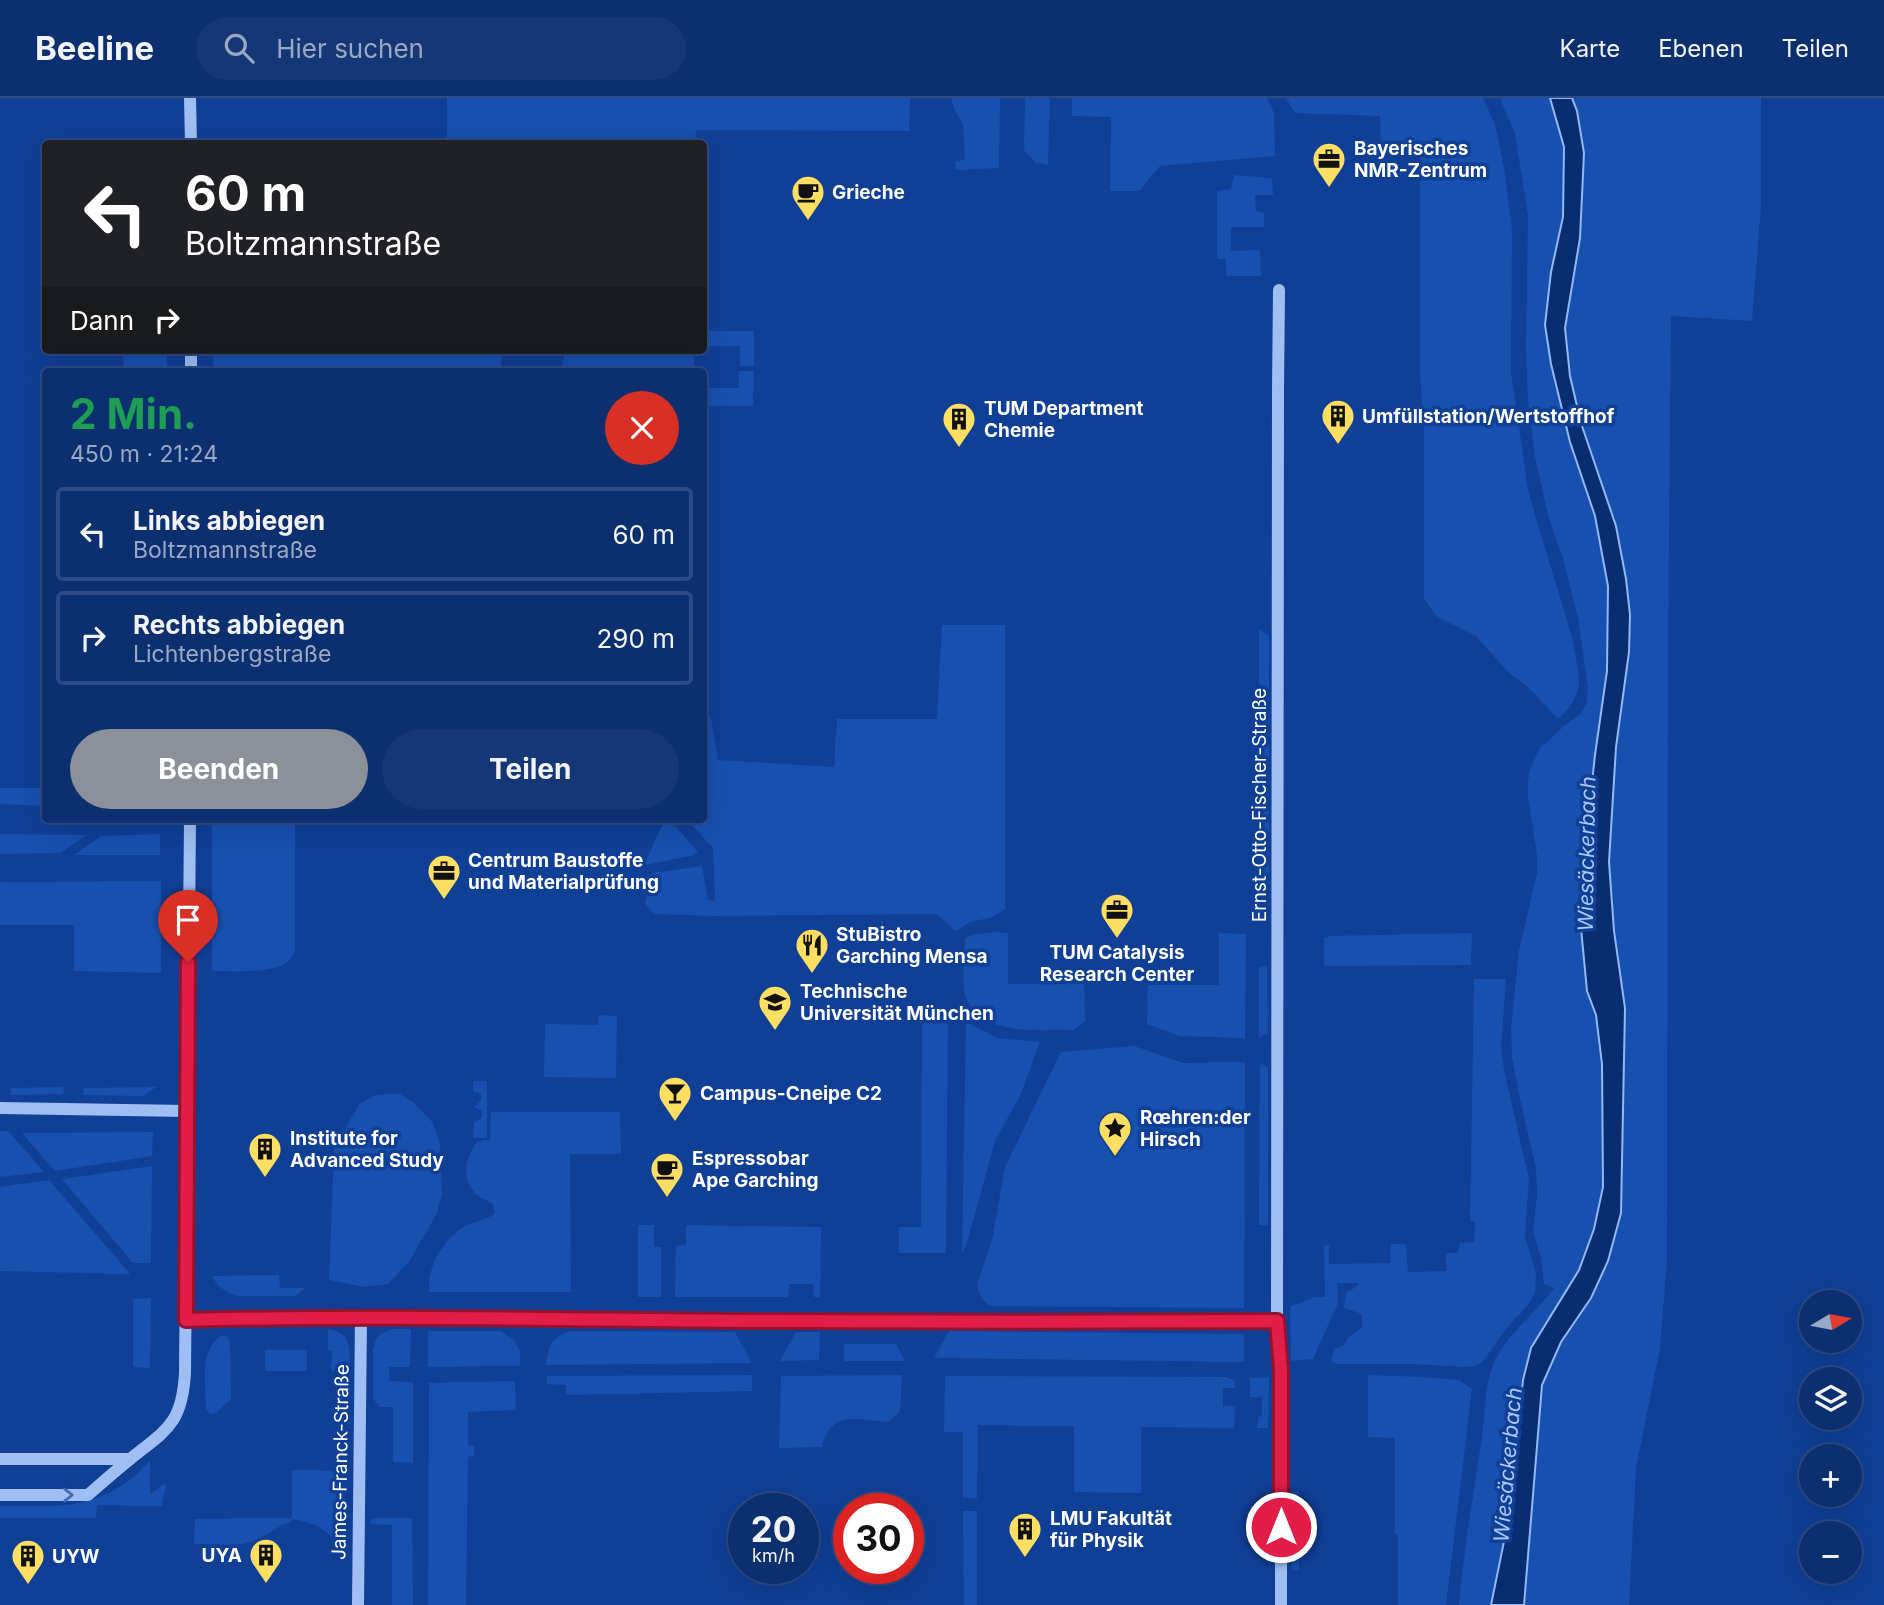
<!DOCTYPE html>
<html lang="de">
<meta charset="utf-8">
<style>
:root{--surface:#0c2f70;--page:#153775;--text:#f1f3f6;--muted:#9aa9c3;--line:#2c4a83;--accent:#8c9099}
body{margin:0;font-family:Inter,sans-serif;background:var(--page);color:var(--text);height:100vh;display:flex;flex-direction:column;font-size:26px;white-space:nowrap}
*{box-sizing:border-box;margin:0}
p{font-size:23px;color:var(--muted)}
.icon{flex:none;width:38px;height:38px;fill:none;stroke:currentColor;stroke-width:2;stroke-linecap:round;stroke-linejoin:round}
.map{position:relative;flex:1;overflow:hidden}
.details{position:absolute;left:42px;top:270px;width:665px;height:455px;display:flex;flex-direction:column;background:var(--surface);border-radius:7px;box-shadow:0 7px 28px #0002,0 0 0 2px var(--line)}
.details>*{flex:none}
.top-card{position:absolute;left:42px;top:42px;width:665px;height:214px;border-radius:7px;box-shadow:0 7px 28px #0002,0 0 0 2px var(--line);background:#202124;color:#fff;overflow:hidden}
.needle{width:46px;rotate:80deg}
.tools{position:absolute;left:1799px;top:1192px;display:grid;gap:14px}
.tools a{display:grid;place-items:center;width:63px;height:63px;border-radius:50%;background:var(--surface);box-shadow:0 7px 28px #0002,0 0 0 2px var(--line);font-size:35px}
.speed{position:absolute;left:728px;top:1395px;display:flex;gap:14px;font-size:35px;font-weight:700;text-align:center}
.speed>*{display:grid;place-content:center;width:91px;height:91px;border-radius:50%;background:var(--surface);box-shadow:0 7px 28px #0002,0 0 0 2px var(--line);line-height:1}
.speed small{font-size:18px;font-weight:400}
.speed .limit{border:10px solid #d22;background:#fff;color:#111}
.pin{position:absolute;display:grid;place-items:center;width:60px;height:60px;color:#fff;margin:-72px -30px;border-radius:50% 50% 50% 0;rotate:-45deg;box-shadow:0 0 7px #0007}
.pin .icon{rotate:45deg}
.me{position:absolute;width:77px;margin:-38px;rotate:0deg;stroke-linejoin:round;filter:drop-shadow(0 0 5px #0008)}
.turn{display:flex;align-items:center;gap:24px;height:147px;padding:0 28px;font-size:32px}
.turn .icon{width:91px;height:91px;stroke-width:2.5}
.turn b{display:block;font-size:49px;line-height:60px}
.then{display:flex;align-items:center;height:66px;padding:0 28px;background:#0003;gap:14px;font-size:26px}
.round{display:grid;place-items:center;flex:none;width:74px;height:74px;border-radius:37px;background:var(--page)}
.overview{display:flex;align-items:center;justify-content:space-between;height:119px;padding:0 28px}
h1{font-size:42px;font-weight:700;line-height:52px;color:#1e9e55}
.primary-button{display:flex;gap:14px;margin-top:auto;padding:14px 28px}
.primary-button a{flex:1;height:80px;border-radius:42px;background:var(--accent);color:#fff;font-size:28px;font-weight:700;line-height:80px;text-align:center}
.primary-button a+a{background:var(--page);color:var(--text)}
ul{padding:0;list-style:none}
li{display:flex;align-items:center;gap:21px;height:94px;margin:0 14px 10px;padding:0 14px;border:4px solid var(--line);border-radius:7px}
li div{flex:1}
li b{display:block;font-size:26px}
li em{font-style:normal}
header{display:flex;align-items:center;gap:42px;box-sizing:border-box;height:98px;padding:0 35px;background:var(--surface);border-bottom:2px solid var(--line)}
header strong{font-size:33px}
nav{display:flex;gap:38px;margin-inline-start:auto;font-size:24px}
.search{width:490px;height:63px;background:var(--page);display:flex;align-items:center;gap:18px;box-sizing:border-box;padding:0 24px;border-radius:38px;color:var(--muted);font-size:26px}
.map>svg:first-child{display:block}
</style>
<header>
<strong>Beeline</strong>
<div class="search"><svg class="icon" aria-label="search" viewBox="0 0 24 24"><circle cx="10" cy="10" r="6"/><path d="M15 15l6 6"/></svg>Hier suchen</div>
<nav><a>Karte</a><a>Ebenen</a><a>Teilen</a></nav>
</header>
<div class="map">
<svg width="1884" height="1507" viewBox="0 0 1884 1507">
<rect width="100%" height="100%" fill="#103f96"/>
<g fill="#1850b0">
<polygon points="447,0 910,0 909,33 696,32 695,45 447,45"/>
<polygon points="951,0 1000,0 999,70 956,72 955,64 965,61 963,26 954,11"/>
<polygon points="1025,0 1050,0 1048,67 1036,65 1024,52"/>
<polygon points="1072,0 1267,0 1274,15 1275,58 1160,68 1139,93 1110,93 1111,19 1072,18"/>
<polygon points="1286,0 1483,0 1495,26 1504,70 1512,131 1511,274 1528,391 1535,417 1572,539 1578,571 1579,588 1575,600 1569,610 1558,621 1526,587 1510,576 1476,538 1437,519 1424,501 1424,334 1420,277 1420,48 1381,48 1380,18 1295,15"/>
<path d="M 1500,0 L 1550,0 L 1564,49 L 1563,119 L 1551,174 L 1545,227 L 1551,267 L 1570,344 L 1595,418 L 1608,488 L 1607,573 L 1595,657 L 1581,785 L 1581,830 L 1587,893 L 1596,917 L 1602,966 L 1603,1089 L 1594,1131 L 1579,1172 L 1531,1250 L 1523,1282 L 1509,1419 L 1491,1507 L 1459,1507 C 1464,1450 1474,1394 1482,1338 C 1486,1313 1484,1288 1494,1265 C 1508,1235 1535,1216 1554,1190 L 1544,1186 L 1541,1160 L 1533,1134 L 1537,1097 L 1536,1071 L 1518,992 L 1512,959 L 1511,930 L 1519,853 L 1537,775 L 1537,757 L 1528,698 L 1528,683 L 1530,671 L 1540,650 L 1564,628 L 1580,616 L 1586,607 L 1588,590 L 1578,520 L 1564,464 L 1548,417 L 1535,359 L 1528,302 L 1526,251 L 1528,117 L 1515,36 Z"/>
<polygon points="1572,0 1761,0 1761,108 1752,223 1671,218 1668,538 1667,1163 1660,1250 1636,1370 1629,1507 1524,1507 1542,1287 1561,1244 1591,1200 1608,1163 1621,1115 1625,910 1614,833 1609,764 1616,649 1629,554 1630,517 1626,481 1616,428 1581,325 1570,278 1565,230 1580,140 1577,13"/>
<polygon points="1234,77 1272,80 1273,97 1255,97 1256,113 1264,115 1264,129 1231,129 1231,153 1260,152 1261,178 1226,178 1226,161 1217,161 1217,93 1231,91"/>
<polygon points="704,233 754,233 754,268 740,268 740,248 704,248"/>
<polygon points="123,252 167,252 167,273 124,273"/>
<rect x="213" y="252" width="288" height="21"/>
<polygon points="578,252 694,252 694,273 561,273 565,254"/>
<polygon points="739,273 754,273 753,308 704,308 704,290 739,290"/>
<polygon points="942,527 1005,527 1005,811 991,820 973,823 955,833 937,816 716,818 654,816 645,805 652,775 702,768 708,802 715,803 713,750 686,721 704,721 704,618 711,619 718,662 834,669 837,621 937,621"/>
<polygon points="1259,531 1269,537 1269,815 1260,815"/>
<polygon points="0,690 45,690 45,708 0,706"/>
<path d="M 212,721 L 295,721 L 295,851 C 294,854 293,858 290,861 C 278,877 230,873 212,873 Z"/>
<polygon points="665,721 669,721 698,754 691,758 644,767"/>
<polygon points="0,736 87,737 60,755 0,756"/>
<polygon points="160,736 160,757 74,757 101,738"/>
<polygon points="161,783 161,875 74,873 74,827 0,827 0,784"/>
<path d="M 995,834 L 1008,835 L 1008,886 L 1084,886 L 1085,923 L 1073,932 C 1041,932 984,938 967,902 C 960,887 965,858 965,841 L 971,837 Z"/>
<polygon points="1219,835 1246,836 1245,940 1179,938 1147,926 1148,887 1219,887"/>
<polygon points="1472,835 1471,867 1324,868 1324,840 1330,838"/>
<polygon points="1267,868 1268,935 1259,940 1259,869"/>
<polygon points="1474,881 1506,881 1501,951 1504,972 1529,1081 1525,1138 1536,1176 1535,1195 1531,1203 1506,1231 1487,1258 1481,1265 1474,1268 1465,1269 1413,1266 1336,1266 1331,1263 1334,1251 1343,1248 1348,1240 1362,1229 1362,1216 1344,1210 1346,1195 1356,1189 1359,1185 1337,1185 1338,1205 1313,1261 1291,1263 1290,1209 1314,1199 1325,1199 1324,1147 1329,1147 1329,1166 1390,1165 1391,1146 1406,1146 1408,1174 1446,1173 1446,1155 1458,1155 1460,1145 1474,1144 1475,1123 1470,1123"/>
<polygon points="922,915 948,916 946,1155 899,1155 899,1129 921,1129"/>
<polygon points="599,917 617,918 616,980 544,979 545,926 598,927"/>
<polygon points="966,924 997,940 1040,944 1020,998 995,1043 967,1145 962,1156"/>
<polygon points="1134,948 1183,965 1245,964 1244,1210 990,1208 981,1200 977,1187 992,1142 1005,1069 1061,954"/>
<polygon points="1260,965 1268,970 1268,1127 1259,1127"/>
<polygon points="473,983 487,983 487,1040 473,1040 474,1024 482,1020 482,1013 474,1009 481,1003 481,996 473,993"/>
<polygon points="63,989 64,996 11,997 10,990"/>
<polygon points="156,989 143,998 83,997 84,990"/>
<polygon points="400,996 413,1004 433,1025 440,1047 442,1097 436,1117 409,1164 388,1186 365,1189 329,1182 334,1052 359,1006 376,997"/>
<path d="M 491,1014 L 620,1014 L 621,1056 L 570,1056 L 571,1194 L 429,1194 C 427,1169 442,1142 465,1128 C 474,1123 486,1123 495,1115 L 493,1106 C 487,1102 479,1100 474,1094 C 460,1079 467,1056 478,1043 L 490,1042 Z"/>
<polygon points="0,1033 8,1033 44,1074 0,1079"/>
<polygon points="153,1034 152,1058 55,1073 22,1035"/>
<polygon points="152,1068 151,1165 133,1165 62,1081"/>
<polygon points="49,1082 130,1176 0,1173 0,1089"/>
<polygon points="638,1127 654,1127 654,1149 661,1149 661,1199 638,1199"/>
<polygon points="686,1127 821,1129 820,1199 814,1199 813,1186 789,1186 788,1199 675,1199 676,1148 686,1147"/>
<path d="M 279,1177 L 280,1190 L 305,1190 L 300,1195 L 295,1198 L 238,1198 C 226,1194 217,1189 212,1178 Z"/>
<polygon points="151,1200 150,1270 133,1269 133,1201"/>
<path d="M 328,1231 C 353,1234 349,1253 350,1272 L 331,1273 L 332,1253 L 328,1252 Z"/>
<polygon points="393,1231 411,1231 410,1269 389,1269 389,1283 413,1284 413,1365 393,1364 393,1309 379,1309 373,1300 373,1251 376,1242 380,1236"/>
<polygon points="428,1233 500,1233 514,1242 520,1253 520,1268 428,1269"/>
<path d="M 571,1233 L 735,1234 L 752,1265 L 546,1267 C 550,1246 550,1240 571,1233 Z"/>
<polygon points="949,1233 1244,1236 1244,1264 934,1260"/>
<polygon points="796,1234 820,1234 819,1262 780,1263"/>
<path d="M 223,1237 L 226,1238 L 230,1243 L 231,1301 L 216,1315 L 211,1316 L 206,1312 C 206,1288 198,1249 223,1237 Z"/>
<polygon points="844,1246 896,1246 905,1263 844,1263"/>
<rect x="265" y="1252" width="42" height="21"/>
<polygon points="752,1277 752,1293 566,1297 566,1287 547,1286 547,1278"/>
<path d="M 902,1277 L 900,1313 L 888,1324 C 856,1322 831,1311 822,1349 L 779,1350 L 781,1278 Z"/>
<polygon points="1368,1277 1422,1279 1459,1282 1472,1291 1446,1507 1398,1507 1398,1437 1395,1436 1395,1340 1368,1339"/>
<polygon points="945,1278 1227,1279 1235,1283 1235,1290 1223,1290 1223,1308 1235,1309 1234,1330 1141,1329 1141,1395 1074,1394 1074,1328 978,1327 977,1400 963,1400 963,1334 944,1334"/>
<polygon points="1269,1279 1268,1330 1257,1330 1258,1319 1262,1318 1262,1300 1250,1299 1250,1280"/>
<polygon points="515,1283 516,1312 468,1314 468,1347 474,1348 474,1358 468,1359 466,1507 428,1507 429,1285"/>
<path d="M 150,1363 L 150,1396 L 166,1385 L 162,1408 L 97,1407 L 96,1420 L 0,1420 L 0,1408 C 46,1408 86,1413 126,1385 C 135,1379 142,1370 150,1363 Z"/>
<path d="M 292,1372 L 342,1373 L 341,1448 C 325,1431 315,1425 292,1421 L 291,1424 C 278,1427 269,1437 256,1442 C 237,1450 215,1446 194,1446 L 195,1421 L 292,1420 Z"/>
<polygon points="1292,1393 1299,1394 1299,1472 1292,1472"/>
<polygon points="963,1413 977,1413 977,1507 964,1507"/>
<polygon points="377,1420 412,1420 413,1507 392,1507 392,1427 369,1426 371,1422"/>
</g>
<polygon fill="#0a2d71" stroke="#91b8f7" stroke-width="2" points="1550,0 1572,0 1577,13 1584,55 1580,140 1565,230 1570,278 1581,325 1616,428 1626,481 1630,517 1629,554 1616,649 1609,764 1614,833 1625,910 1621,1115 1608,1163 1591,1200 1561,1244 1542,1287 1524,1507 1491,1507 1509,1419 1523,1282 1531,1250 1579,1172 1594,1131 1603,1089 1602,966 1596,917 1587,893 1581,830 1581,785 1595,657 1607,573 1608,488 1595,418 1570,344 1551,266 1545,227 1551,174 1563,119 1564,49"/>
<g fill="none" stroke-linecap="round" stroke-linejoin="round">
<g stroke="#9fbef4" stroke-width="12">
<polyline points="190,0 191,46"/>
<polyline points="1279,192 1278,292 1277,1223 1281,1272 1281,1507"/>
<polyline points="191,252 191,273"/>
<polyline points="0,1010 187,1013"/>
<path d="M 186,1222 C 379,1217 573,1222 767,1223 C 937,1224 1107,1223 1277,1223"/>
<polyline points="0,1361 130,1361"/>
<path d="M 0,1397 L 88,1397 C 102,1385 115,1373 129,1362 C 166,1332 182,1327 185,1275 L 190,721"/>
<polyline points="358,1507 361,1220"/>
</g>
</g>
<defs><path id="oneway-chevron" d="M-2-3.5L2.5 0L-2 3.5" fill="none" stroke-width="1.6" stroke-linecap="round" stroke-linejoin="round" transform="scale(1.75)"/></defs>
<use stroke="#426bb7" href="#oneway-chevron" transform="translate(68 1397)"/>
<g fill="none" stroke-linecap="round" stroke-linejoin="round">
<defs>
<path id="route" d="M 188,864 L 186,1222 C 379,1217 573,1222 767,1223 C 937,1224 1107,1224 1277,1223 L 1281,1272 L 1281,1429"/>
</defs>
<use href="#route" stroke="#92132f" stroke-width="18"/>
<use href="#route" stroke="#e11d48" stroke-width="12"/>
</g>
<defs>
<symbol id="office-pin" viewBox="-11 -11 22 30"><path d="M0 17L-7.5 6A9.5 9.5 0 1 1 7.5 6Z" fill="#ffdf62" stroke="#103f96"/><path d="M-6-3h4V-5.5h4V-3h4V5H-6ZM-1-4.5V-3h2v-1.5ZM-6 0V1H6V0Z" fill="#111"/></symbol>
<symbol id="cafe-pin" viewBox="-11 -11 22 30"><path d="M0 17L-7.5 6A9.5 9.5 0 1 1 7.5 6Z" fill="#ffdf62" stroke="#103f96"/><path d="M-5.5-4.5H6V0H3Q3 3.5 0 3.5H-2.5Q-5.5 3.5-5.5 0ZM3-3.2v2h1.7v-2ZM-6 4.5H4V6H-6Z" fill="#111"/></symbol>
<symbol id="building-pin" viewBox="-11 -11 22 30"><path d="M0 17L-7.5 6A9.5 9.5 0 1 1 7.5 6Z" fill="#ffdf62" stroke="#103f96"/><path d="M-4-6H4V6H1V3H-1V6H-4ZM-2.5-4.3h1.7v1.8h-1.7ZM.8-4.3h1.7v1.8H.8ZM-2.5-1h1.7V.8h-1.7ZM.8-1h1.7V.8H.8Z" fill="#111"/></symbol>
<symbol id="restaurant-pin" viewBox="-11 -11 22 30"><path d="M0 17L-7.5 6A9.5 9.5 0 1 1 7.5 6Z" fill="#ffdf62" stroke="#103f96"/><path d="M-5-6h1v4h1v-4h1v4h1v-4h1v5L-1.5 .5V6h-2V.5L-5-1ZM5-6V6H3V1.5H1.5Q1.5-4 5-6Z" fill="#111"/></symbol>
<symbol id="university-pin" viewBox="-11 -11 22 30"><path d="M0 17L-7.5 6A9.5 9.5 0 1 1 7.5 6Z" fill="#ffdf62" stroke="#103f96"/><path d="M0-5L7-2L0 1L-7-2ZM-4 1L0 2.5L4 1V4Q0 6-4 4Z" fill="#111"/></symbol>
<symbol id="bar-pin" viewBox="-11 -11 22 30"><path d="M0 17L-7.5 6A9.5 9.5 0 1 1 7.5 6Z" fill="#ffdf62" stroke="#103f96"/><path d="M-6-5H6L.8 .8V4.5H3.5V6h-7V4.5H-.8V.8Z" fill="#111"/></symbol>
<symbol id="sight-pin" viewBox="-11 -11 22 30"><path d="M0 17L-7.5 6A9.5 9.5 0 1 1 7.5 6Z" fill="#ffdf62" stroke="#103f96"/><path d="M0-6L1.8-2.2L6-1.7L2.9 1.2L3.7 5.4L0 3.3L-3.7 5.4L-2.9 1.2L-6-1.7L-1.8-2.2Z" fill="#111"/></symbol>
</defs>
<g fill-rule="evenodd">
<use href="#office-pin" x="1310" y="42" width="38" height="52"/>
<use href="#cafe-pin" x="789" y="75" width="38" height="52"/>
<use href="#building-pin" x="1319" y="299" width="38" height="52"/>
<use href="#building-pin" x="940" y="302" width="38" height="52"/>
<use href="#office-pin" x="425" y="754" width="38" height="52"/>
<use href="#office-pin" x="1098" y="793" width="38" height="52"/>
<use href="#restaurant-pin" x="793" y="828" width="38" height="52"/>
<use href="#university-pin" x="756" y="885" width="38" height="52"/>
<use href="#bar-pin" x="656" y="976" width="38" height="52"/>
<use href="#sight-pin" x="1096" y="1011" width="38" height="52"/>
<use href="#building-pin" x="246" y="1032" width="38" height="52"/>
<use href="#cafe-pin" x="648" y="1052" width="38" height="52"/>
<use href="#building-pin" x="1006" y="1412" width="38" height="52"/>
<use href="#building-pin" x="247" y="1438" width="38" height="52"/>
<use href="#building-pin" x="9" y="1439" width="38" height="52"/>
</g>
<g text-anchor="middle" stroke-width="7" stroke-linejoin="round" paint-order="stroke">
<g font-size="19" font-weight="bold" fill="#fff" stroke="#103f96" text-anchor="start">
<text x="1354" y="57">Bayerisches<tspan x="1354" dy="22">NMR-Zentrum</tspan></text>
<text x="832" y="101">Grieche</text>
<text x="984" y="317">TUM Department<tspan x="984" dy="22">Chemie</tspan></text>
<text x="1362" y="325">Umfüllstation/Wertstoffhof</text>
<text x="468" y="769">Centrum Baustoffe<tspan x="468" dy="22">und Materialprüfung</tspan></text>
<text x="836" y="843">StuBistro<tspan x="836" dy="22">Garching Mensa</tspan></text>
<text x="1117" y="861" text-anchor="middle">TUM Catalysis<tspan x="1117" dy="22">Research Center</tspan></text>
<text x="800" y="900">Technische<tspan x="800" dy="22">Universität München</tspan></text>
<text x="700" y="1002">Campus-Cneipe C2</text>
<text x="1140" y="1026">Rœhren:der<tspan x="1140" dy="22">Hirsch</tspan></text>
<text x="290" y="1047">Institute for<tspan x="290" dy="22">Advanced Study</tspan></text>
<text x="692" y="1067">Espressobar<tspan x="692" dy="22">Ape Garching</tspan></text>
<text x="1050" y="1427">LMU Fakultät<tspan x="1050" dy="22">für Physik</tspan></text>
<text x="242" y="1464" text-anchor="end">UYA</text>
<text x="52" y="1465">UYW</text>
</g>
<g font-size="19" fill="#fff" stroke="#103f96">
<text transform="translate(1259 707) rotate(-90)" y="7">Ernst-Otto-Fischer-Straße</text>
<text transform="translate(340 1364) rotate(-89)" y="7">James-Franck-Straße</text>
</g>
<g font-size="21" font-style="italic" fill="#abc9fb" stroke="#103f96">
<text transform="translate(1587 756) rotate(-89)" y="7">Wiesäckerbach</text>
<text transform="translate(1508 1367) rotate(-85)" y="7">Wiesäckerbach</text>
</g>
</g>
</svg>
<div class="tools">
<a><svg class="needle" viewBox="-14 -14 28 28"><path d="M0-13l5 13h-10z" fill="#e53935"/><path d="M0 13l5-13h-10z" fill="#9aa9c3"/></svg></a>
<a><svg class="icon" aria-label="layers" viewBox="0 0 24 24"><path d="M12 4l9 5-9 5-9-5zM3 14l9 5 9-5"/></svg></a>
<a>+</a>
<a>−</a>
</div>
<div class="speed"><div>20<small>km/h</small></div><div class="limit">30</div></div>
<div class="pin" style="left:188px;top:864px;background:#d93025"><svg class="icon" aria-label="arrive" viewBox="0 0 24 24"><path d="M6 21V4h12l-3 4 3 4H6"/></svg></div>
<svg class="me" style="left:1281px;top:1429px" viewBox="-20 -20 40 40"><circle r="17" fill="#e11d48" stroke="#fff" stroke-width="3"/><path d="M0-11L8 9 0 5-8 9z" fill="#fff"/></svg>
<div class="top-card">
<div class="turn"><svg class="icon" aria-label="left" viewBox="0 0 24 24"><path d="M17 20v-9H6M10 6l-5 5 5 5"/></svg><div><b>60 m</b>Boltzmannstraße</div></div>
<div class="then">Dann<svg class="icon" aria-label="right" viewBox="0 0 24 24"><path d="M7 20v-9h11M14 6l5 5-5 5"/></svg></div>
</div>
<section class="details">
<div class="overview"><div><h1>2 Min.</h1><p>450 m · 21:24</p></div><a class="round" style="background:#d93025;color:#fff"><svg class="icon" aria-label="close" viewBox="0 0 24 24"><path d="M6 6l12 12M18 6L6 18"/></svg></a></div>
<ul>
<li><svg class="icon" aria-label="left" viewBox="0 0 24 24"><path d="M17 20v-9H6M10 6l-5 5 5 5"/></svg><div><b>Links abbiegen</b><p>Boltzmannstraße</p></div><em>60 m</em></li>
<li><svg class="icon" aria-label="right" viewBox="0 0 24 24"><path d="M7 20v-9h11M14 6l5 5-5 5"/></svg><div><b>Rechts abbiegen</b><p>Lichtenbergstraße</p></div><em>290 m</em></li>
</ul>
<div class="primary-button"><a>Beenden</a><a>Teilen</a></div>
</section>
</div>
